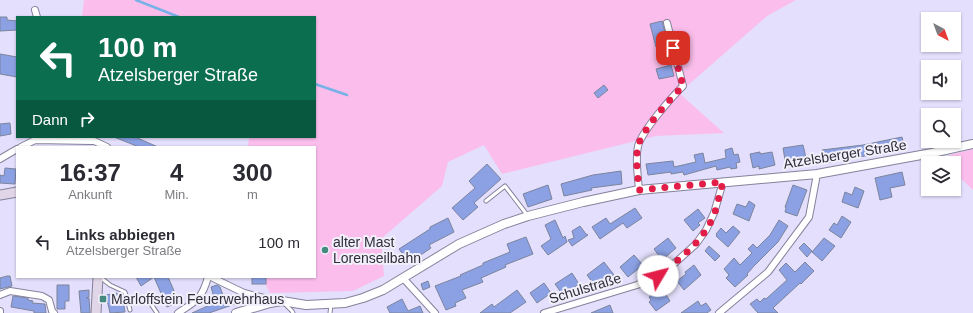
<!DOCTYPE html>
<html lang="de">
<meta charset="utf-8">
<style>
:root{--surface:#fff;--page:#f2f2f3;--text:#2b2b33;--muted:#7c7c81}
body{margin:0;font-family:Arial,sans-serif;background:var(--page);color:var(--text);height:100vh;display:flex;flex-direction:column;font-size:15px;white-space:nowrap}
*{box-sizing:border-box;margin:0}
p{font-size:13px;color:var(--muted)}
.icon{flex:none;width:22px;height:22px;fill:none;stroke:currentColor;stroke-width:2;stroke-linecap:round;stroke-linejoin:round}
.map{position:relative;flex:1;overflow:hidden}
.drawer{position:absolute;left:16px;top:146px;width:300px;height:132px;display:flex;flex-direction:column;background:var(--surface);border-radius:0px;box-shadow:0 1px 3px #0004}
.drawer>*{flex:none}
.guide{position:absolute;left:16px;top:16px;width:300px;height:122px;border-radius:0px;box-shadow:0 1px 3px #0004;background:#0b6e4f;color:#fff;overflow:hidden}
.needle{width:26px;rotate:139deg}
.controls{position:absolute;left:921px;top:12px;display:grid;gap:8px}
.controls a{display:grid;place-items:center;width:40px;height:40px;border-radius:0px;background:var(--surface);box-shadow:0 1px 3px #0004;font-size:20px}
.pin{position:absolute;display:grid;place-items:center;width:34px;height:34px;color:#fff;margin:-17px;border-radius:8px;box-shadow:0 2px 6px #0006}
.me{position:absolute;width:44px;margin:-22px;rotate:53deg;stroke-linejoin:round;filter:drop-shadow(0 0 3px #0008)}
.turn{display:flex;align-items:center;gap:14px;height:84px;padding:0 16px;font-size:18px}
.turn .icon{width:52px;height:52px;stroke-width:2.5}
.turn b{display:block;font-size:28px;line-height:34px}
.then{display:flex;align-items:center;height:38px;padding:0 16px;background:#0003;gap:8px;font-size:15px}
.eta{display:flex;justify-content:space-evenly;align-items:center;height:68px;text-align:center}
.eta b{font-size:24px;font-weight:700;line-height:28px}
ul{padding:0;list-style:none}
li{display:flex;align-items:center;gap:12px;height:56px;padding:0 16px}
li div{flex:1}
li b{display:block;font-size:15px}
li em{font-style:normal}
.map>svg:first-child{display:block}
</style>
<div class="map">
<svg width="973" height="313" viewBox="0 0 973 313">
<rect width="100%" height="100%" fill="#e3dffc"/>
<g fill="#fbbeec">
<polygon points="84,0 796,0 767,16 679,93 724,133 656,136 502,174 484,145 448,162 442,186 381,239 384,276 353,291 270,293 262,277 315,277 315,147 248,147 249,137 315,137 315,17 82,17"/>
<polygon points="973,149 973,190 954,172 954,163 946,163 945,158 950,155"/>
</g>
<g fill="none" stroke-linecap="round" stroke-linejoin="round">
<g stroke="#76b1e7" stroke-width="2.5">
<polyline points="136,0 179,17"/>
<polyline points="315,84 347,95"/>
</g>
</g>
<g fill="#8ba1e3" stroke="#7c849d">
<polygon points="0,17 7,17 7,20 17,21 17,30 0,31"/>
<polygon points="662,21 668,44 656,47 650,24"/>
<polygon points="0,54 17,57 17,77 0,74"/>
<polygon points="671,65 674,76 659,79 656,69"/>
<polygon points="604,85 608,90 598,98 594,93"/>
<polygon points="10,123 11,134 0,136 0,124"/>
<polygon points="114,137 135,137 158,147 139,147"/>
<polygon points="902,137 905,149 824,163 822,150 863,145"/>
<polygon points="803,145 807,162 786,166 783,148"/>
<polygon points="732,148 734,155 738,154 740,162 736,163 737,168 731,169 730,167 717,170 716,166 684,175 683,172 671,174 671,172 648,175 646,164 673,161 674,167 696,162 694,155 703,153 705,163 726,158 725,150"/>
<polygon points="760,152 760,154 772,152 775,165 759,169 759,166 753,168 750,154"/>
<polygon points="487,164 501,179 474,203 478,207 463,220 452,208 475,188 469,181"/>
<polygon points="5,168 16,169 15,184 0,183 0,175 4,176"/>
<polygon points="621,171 622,184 591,188 592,190 564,196 561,184 593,175"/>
<polygon points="902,172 905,185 890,188 892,197 880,200 875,178"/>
<polygon points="548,185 552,199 528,207 523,194"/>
<polygon points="793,185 807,190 797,216 785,212 786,208 785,207"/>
<polygon points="855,187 864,191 858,208 842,202 845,192 852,195"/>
<polygon points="749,201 755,205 749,221 733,214 737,204 746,207"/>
<polygon points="635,208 642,218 627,228 623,223 600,239 592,227 606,218 610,224"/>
<polygon points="698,209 705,218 698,223 700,225 693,231 684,220"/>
<polygon points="842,216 851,222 841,238 829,230 834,223 837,225"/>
<polygon points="448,218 454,232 429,245 431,248 409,263 399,249 430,229 430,227"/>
<polygon points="555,220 563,238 565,236 567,242 548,255 541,246 551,239 545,225"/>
<polygon points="779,220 788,226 778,242 754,266 747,274 748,275 735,287 726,278 729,275 724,269 734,258 740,265 752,253 748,249 753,244 757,248 770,235"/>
<polygon points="580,226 586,234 588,235 572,246 568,240 574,238 572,231"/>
<polygon points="733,226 740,232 728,247 716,236 717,235 716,234 721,228 726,233"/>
<polygon points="526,237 533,254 505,265 506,267 481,278 483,282 462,290 466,298 455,303 456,306 446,310 435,286 461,276 460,275 483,265 483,263 510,252 507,244"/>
<polygon points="668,238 676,248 662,260 654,249"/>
<polygon points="824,238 835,246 822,261 812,252"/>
<polygon points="804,243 812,251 807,257 799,248"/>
<polygon points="709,246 720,256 715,261 705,251"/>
<polygon points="634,255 643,265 628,277 620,267"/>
<polygon points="604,262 614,275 603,283 602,281 595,286 587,275"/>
<polygon points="805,262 814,271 801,284 800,283 773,308 778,313 758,313 750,304 757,299 760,302 764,298 766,299 787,280 779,270 786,263 795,272"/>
<polygon points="694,265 701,275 684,290 677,281 686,274 685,272"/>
<polygon points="572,273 579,284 563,295 555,284"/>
<polygon points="7,276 10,276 12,286 0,289 0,278"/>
<polygon points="136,277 168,277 179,302 167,307 154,277 141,286"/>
<rect x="252" y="277" width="14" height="7"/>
<polygon points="428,281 430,287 423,290 421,284"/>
<polygon points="544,283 551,293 537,303 530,293"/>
<polygon points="57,285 69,285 69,301 65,301 65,309 57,309"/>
<polygon points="217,285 220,287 224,298 232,295 235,304 209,313 192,313 212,304 211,302 215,301 211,287"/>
<polygon points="666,285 669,290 665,293 670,301 656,311 649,302 651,300 649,297"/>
<polygon points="89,290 89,297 86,298 89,298 90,313 81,313 79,291"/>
<polygon points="517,290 526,302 510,313 480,313 492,304 494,307"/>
<polygon points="117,293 118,296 122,295 125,312 110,313 106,295"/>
<polygon points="13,296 28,298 28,300 33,301 32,303 45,304 46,313 34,313 34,311 11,307"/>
<polygon points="402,299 408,311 420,306 423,313 390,313 387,307"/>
<polygon points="698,301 701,306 706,303 711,310 707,313 681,313"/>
<polygon points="610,305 613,313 591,313"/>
</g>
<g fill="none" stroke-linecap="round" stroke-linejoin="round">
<defs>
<g id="service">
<polyline points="486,201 505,186 528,216"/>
<polyline points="100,277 110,285 125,292 130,310"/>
<polyline points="149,301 157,313"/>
<polyline points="285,304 292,311 293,313"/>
<polyline points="330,313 331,305"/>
</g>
<g id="minor">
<polyline points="35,10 37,17"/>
<polyline points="90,139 107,147"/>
<polyline points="21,147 35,140 92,141"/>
<polyline points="0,159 17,149"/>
<path d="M 639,190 C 638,176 635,160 638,146 C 642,131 671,98 683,86 L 667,23"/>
<polyline points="211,277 244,293 264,298 270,303"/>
<polyline points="403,278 435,313"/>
<polyline points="0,295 10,291 42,296 49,300 52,311 54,313"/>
<polyline points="0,311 0,313"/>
<path d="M 178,313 C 196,301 202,299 208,277"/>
<polyline points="544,313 637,285 658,276 676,262 696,244 706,230 714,213 723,182"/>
<polyline points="719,313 768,272 809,217 817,174"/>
</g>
<polyline id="tertiary" points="236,313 270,303 282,301 306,305 345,303 363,298 383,290 459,244 504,224 528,216 583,202 639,190 817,174 932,153 973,144"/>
<g id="secondary">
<polyline points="0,195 17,192"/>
<polyline points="96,313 98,277"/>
</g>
</defs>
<use href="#service" stroke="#85829b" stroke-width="5"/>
<use href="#minor" stroke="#85829b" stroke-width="8"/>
<use href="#tertiary" stroke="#85829b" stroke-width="10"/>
<use href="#secondary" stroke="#85829b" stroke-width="11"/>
<use href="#service" stroke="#fff" stroke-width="3"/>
<use href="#minor" stroke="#fff" stroke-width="6"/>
<use href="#tertiary" stroke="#fff" stroke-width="8"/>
<use href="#secondary" stroke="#e1d6e7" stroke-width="9"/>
</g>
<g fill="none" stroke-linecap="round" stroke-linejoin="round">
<path stroke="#e11d48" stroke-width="7" stroke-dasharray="0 12.6" d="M 658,276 C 681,258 705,240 715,212 C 718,202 720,192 723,182 L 639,190 C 638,176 635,160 638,146 C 642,130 671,98 683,86 L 673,48"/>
</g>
<g fill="#458a7f" stroke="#f0effa" stroke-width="1.5">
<circle cx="325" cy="250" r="4"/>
<rect x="99" y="295" width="8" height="8" rx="2"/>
</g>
<g text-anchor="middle" stroke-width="4" stroke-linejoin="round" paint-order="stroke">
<g font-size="14" fill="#2f2e39" stroke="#f0effa">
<text transform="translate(845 154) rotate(-9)" y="5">Atzelsberger Straße</text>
<text transform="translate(585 288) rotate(-17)" y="5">Schulstraße</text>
</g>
<g font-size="14" fill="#2f2e39" stroke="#f0effa" text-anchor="start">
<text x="333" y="247">alter Mast<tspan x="333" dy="16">Lorenseilbahn</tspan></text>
<text x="111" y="304">Marloffstein Feuerwehrhaus</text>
</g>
</g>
</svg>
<div class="controls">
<a><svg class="needle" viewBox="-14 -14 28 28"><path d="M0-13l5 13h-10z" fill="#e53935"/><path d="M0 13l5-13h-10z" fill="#7c7c81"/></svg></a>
<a><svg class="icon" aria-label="sound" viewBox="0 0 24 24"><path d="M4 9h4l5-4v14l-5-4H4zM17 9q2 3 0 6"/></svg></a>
<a><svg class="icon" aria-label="search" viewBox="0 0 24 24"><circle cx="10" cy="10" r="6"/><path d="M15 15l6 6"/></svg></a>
<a><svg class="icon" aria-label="layers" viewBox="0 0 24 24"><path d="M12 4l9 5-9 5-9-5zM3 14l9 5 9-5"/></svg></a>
</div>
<div class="pin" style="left:673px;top:48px;background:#d93025"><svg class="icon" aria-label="arrive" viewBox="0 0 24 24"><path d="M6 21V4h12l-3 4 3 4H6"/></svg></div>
<svg class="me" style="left:658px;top:276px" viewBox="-20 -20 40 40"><circle r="19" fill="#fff"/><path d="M0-13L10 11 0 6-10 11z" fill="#e11d48"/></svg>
<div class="guide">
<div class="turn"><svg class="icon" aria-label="left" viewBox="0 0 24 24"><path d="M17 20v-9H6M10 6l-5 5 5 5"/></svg><div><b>100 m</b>Atzelsberger Straße</div></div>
<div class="then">Dann<svg class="icon" aria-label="right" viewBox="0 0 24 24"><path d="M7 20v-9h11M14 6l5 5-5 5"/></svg></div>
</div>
<section class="drawer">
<div class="eta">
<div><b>16:37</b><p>Ankunft</p></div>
<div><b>4</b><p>Min.</p></div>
<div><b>300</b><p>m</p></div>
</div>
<ul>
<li><svg class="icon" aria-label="left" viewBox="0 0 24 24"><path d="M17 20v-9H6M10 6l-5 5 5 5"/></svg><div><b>Links abbiegen</b><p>Atzelsberger Straße</p></div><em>100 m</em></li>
</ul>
</section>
</div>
